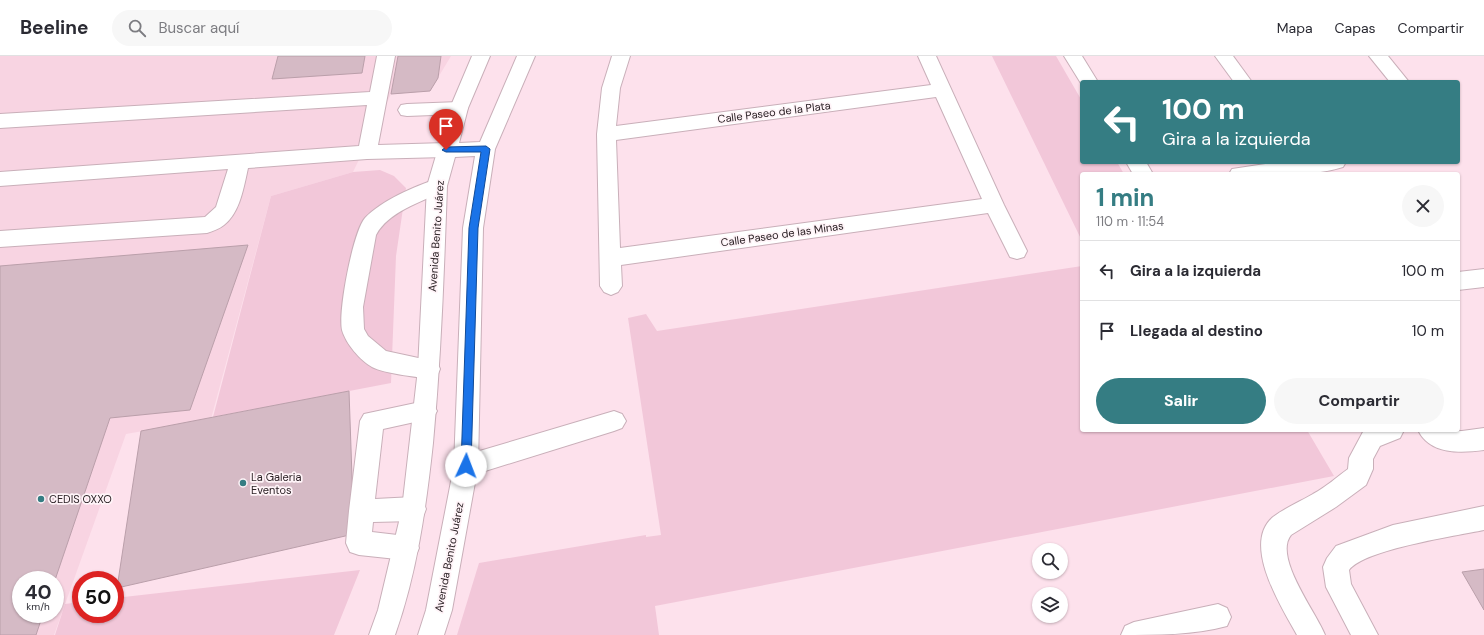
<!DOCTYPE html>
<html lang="es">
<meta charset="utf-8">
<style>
:root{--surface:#fff;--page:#f7f7f7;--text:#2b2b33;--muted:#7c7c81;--line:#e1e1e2;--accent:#357d83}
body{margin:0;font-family:"DM Sans",sans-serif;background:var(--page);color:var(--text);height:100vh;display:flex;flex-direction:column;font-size:15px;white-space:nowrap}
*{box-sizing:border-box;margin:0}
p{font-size:13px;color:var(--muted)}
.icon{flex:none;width:22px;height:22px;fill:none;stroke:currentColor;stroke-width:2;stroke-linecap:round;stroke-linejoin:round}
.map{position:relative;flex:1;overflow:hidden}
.side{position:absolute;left:1080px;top:116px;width:380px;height:260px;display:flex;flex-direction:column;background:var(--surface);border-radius:4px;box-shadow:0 1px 3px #0004}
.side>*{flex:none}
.guide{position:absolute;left:1080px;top:24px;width:380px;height:84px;border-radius:4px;box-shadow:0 1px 3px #0004;background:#357d83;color:#fff;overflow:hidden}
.tools{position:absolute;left:1032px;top:487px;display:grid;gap:8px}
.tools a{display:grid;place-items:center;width:36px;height:36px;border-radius:50%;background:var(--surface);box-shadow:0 1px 3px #0004;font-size:20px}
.speed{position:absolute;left:12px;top:515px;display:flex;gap:8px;font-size:20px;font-weight:700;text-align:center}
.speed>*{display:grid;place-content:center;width:52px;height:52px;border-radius:50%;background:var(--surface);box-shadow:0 1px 3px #0004;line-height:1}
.speed small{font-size:10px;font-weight:400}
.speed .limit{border:6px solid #d22;background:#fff;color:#111}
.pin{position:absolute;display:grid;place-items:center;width:34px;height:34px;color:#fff;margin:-41px -17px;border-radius:50% 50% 50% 0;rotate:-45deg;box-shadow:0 0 4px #0007}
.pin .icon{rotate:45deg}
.me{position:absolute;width:44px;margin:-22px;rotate:2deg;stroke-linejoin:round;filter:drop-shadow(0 0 3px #0008)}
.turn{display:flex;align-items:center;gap:14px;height:84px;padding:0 16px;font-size:18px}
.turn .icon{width:52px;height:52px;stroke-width:2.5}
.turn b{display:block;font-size:28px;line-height:34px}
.round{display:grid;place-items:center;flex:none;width:42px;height:42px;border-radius:21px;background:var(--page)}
.headline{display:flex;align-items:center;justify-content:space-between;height:68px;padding:0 16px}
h1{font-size:24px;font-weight:700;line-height:30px;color:var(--accent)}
.primary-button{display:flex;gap:8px;margin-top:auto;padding:8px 16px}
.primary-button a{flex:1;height:46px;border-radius:24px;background:var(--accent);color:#fff;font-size:16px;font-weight:700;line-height:46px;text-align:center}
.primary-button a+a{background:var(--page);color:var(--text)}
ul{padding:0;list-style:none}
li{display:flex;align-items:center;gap:12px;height:60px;padding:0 16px;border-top:1px solid var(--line)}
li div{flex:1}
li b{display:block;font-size:15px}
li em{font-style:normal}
header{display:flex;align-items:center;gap:24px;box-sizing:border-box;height:56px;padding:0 20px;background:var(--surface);border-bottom:1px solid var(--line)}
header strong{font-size:19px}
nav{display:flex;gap:22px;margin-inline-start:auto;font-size:14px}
.search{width:280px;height:36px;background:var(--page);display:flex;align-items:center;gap:10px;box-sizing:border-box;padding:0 14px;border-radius:22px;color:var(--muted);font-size:15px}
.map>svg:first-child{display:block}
</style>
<header>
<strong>Beeline</strong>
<div class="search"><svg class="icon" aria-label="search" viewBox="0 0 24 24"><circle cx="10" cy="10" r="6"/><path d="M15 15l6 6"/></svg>Buscar aquí</div>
<nav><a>Mapa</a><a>Capas</a><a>Compartir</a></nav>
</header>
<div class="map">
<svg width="1484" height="579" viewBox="0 0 1484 579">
<rect width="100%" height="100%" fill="#fde1ec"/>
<path fill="#f8d4e2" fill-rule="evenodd" d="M 0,0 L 451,0 L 430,35 L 391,38 L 353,116 L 271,140 L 211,363 L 126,378 L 54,579 L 0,579 ZM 21,524 L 55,524 L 55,558 L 21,558 Z"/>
<g fill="#f2c7d9">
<polygon points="992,0 1056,0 1082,45 1082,106 1117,106 1124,118 1082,118 1082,185"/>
<polygon points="380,114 394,120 406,132 396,200 391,327 213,361 271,140 353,116"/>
<polygon points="1082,210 1082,374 1307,374 1334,420 655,550 659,579 457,579 479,507 646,479 646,481 661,479 628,262 646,258 657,275"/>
<polygon points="360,514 334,579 55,579 65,548 81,546 81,558 115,558 115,542"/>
</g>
<g fill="#d5bac5" stroke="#ba9faa">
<polygon points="278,0 365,0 362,17 272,23"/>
<polygon points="398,0 441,0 438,22 430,35 391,38"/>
<polygon points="248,189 190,354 110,362 55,524 21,524 21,558 43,558 36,579 0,579 0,210"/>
<polygon points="349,335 354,478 117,532 141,375"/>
<polygon points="1484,513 1484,554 1462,516"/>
</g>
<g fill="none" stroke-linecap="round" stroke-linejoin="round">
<defs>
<g id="minor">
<path d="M 377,0 L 395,0 L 378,89 L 446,87 L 453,89 L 455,94 L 453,99 L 446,101 L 367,103 L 248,112 C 244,130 240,157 224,169 C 219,173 213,175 207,177 L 0,191 L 0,175 L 205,161 L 216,151 L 228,113 L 0,130 L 0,116 L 359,90 L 367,49 L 0,72 L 0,58 L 370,36 Z"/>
<path d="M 612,0 L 630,0 L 620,32 L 616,70 L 931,29 L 918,0 L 936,0 L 1004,149 L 1027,195 L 1024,201 L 1017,203 L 1010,201 L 988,157 L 621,209 L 622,230 L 618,236 L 611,239 L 604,236 L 600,230 L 597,78 L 602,32 ZM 936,41 L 982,143 L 620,192 L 616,84 Z"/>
<polygon points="1064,0 1082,0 1098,26 1082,26 1082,29"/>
<polygon points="1215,0 1233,0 1252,26 1234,26"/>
<polygon points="1369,0 1388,0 1409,26 1390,26"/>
<polygon points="459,46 465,47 468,52 465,57 459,58 407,60 401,59 398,54 401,49 407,48"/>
<polygon points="1126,106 1146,106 1153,118 1133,118"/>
<path d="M 1278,106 L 1346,106 L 1343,111 C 1307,122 1266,118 1229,118 L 1232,113 Z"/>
<path d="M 437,123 L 444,125 L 447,130 L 444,135 C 421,146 388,156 376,179 L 363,251 L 364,273 L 368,280 L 386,295 L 437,306 L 440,313 L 437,320 L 429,323 C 413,320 386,318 372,311 C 360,304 346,288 342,274 C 338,255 353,176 365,162 C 381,145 415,130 437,123 Z"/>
<polygon points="1484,213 1484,231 1458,234 1458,216"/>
<polygon points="425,345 433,348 437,355 433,362 383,373 375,443 414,441 423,445 426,453 423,461 414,465 373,466 372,476 406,480 415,483 419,492 415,501 406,504 359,499 350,496 346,487 349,455 360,365 364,358"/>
<polygon points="614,355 622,358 626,365 622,372 614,375 466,421 458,418 454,410 458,402 466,399"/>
<path d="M 1484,372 L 1484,394 C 1461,397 1430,399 1418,374 L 1462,375 Z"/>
<path d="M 1364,374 L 1404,374 L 1400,382 L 1380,390 L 1373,403 L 1373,413 L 1366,429 L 1336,451 L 1291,479 C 1273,501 1316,556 1325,579 L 1297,579 C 1282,552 1241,488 1273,461 C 1285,452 1301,445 1313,438 C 1326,431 1337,421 1348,413 L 1349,402 Z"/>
<path d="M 1484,450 L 1484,474 C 1456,480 1365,493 1349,514 L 1351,528 L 1378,579 L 1351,579 L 1326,531 L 1323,511 L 1327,502 L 1336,490 L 1393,469 Z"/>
<path d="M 1218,548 L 1227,552 L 1231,561 L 1227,570 C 1194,579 1156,579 1121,579 L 1125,570 L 1134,566 Z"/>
</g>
<path id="major" d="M 472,0 L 490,0 L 468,52 L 459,87 L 480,86 L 517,0 L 535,0 L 495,93 L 483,172 L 478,410 L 452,554 L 444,579 L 418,579 L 426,554 L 454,410 L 463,172 L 475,100 L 455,101 L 447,130 C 444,216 441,301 433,387 C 426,452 417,517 395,579 L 369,579 L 378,554 L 402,453 L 418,313 L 427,130 L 450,52 Z"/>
</defs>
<use href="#minor" stroke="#c9afb9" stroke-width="2"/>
<use href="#major" stroke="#c9afb9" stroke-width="2"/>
<use href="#minor" fill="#fff" fill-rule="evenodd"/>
<use href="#major" fill="#fff" fill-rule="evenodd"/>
</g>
<polygon fill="#1a73e8" stroke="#114b97" points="486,90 490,93 478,172 471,410 466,415 461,410 469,172 481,96 446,96 442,94 446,91"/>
<g fill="#357d83" stroke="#fff4f8" stroke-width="1.5">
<circle cx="243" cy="427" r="4"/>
<circle cx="41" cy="443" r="4"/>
</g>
<g text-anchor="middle" stroke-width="3.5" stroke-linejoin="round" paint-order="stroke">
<g font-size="11" fill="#2b2125" stroke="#fff4f8">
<text transform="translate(774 56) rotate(-7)" y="4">Calle Paseo de la Plata</text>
<text transform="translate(782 178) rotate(-8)" y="4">Calle Paseo de las Minas</text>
<text transform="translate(436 180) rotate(-86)" y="4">Avenida Benito Juárez</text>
<text transform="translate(449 501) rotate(-79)" y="4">Avenida Benito Juárez</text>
</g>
<g font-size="11" fill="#2b2125" stroke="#fff4f8" text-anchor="start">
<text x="251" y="425">La Galeria<tspan x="251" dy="13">Eventos</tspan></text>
<text x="49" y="447">CEDIS OXXO</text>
</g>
</g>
</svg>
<div class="tools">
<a><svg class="icon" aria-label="search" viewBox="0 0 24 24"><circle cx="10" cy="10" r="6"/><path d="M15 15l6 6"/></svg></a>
<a><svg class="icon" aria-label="layers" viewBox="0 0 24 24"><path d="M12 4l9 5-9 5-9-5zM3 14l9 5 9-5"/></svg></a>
</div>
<div class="speed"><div>40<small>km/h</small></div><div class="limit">50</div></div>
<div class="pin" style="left:446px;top:94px;background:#d93025"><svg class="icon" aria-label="arrive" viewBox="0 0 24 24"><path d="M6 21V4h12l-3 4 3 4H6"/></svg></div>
<svg class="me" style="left:466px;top:410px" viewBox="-20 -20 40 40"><circle r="19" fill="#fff"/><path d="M0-13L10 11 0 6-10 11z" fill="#1a73e8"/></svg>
<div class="guide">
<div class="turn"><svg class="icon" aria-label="left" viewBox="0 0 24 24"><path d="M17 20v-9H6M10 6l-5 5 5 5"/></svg><div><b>100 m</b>Gira a la izquierda</div></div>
</div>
<section class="side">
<div class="headline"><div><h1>1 min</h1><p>110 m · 11:54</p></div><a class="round"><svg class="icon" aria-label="close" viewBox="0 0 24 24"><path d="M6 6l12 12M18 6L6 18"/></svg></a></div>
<ul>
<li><svg class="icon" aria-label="left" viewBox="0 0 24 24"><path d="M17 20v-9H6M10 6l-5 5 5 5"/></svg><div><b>Gira a la izquierda</b></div><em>100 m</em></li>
<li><svg class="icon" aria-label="arrive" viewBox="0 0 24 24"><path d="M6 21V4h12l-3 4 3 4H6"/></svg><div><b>Llegada al destino</b></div><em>10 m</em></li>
</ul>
<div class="primary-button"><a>Salir</a><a>Compartir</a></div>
</section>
</div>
